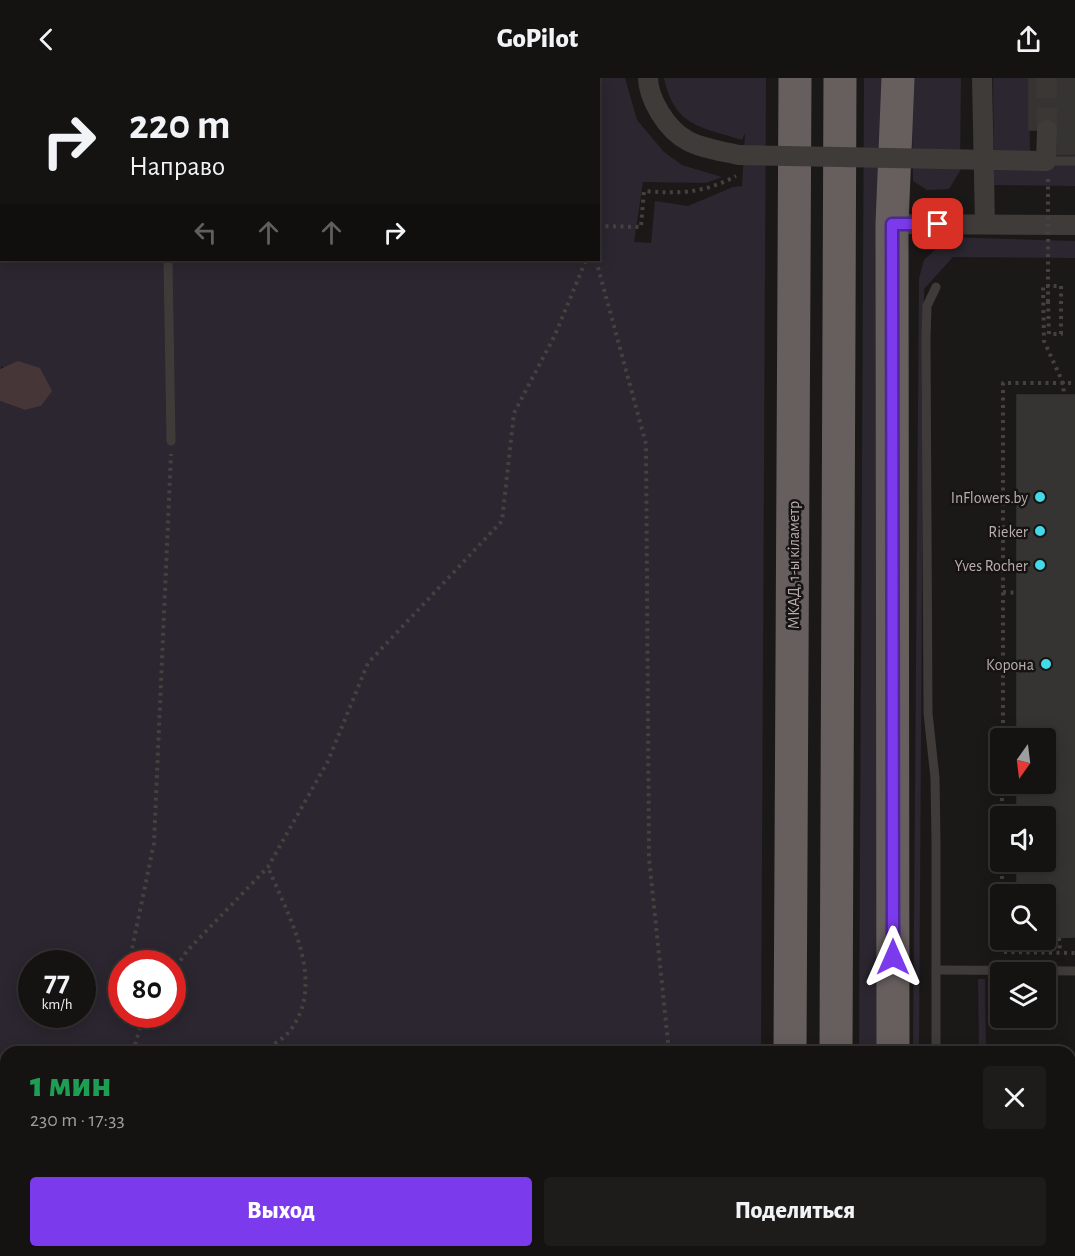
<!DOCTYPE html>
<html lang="ru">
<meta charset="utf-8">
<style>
:root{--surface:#141312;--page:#1d1c1b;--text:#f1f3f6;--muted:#9d9e9f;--line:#333232;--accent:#7c3aed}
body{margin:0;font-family:"Alegreya Sans",sans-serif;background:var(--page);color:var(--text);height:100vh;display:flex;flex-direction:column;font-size:22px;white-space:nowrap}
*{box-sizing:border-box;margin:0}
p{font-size:20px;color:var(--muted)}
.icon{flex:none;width:33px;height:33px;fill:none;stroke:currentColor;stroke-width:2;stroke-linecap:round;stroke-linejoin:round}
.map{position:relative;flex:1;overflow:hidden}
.sheet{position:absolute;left:0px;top:968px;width:1076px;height:212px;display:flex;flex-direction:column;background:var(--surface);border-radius:18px 18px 0 0;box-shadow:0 3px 15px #0003,0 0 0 2px var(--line)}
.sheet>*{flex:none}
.hud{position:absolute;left:0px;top:0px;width:600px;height:183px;box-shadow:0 3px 15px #0003,0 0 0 2px var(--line);background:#141312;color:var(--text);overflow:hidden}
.needle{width:39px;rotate:194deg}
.tools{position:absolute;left:990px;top:650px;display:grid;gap:12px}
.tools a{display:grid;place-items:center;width:66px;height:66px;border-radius:6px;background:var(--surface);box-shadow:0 3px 15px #0003,0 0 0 2px var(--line);font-size:30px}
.speed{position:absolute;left:18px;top:872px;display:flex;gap:12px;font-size:30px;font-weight:700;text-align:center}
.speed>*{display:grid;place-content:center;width:78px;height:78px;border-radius:50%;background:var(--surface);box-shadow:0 3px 15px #0003,0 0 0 2px var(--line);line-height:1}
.speed small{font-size:15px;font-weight:400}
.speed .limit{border:9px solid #d22;background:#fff;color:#111}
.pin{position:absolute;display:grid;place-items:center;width:51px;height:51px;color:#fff;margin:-26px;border-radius:12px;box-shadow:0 3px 9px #0006}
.me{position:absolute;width:66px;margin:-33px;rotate:0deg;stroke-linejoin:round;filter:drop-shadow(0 0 4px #0008)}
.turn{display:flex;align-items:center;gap:21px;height:126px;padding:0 30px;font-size:27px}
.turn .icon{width:78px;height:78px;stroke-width:2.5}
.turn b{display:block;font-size:42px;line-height:51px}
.lanes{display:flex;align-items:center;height:57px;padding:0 30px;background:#0003;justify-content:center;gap:30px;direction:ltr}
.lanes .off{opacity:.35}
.round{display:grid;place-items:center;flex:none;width:63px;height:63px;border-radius:6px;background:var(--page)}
.head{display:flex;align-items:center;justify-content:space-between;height:102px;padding:0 30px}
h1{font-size:36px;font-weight:800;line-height:45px;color:#1e9e55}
.button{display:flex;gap:12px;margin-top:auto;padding:12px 30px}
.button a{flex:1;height:69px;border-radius:6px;background:var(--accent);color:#fff;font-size:24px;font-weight:800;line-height:69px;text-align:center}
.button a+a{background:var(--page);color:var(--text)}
header{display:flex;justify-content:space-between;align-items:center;height:78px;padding:0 30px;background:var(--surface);font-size:27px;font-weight:800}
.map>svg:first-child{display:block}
</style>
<header><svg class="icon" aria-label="back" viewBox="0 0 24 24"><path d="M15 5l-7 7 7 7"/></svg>GoPilot<svg class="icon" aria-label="share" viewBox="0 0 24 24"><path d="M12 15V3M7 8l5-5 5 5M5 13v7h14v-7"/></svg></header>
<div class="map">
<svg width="1075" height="1178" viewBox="0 0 1075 1178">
<rect width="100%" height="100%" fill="#1a1918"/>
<g fill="#2b262f" fill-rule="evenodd">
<path d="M 0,0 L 625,0 L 637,42 L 664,74 L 682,87 L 722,99 L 706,105 L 643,104 L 634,164 L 651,165 L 655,123 L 688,128 L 733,109 L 742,108 L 745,55 L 742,62 C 700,49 674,48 664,0 L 766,0 L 761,973 L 6,974 L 6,1173 L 758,1173 L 758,1178 L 0,1178 L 0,323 L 25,332 L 41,328 L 2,288 L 0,291 ZM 2,2 L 598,2 L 598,182 L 2,182 ZM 32,885 L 82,885 L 82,936 L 32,936 ZM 122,885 L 172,885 L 172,936 L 122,936 Z"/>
<polygon points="864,0 888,0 879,973 859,974"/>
<polygon points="911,0 961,0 960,93 949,111 927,112 913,103"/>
<polygon points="993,0 1029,0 1030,75 1075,76 1075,108 994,107"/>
<polygon points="949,159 1075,163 1075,180 953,179 924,211 919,973 913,974 919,200 924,182"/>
<polygon points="978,901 985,901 986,973 979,973"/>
</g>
<polygon fill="#473638" points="18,283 40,290 52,313 41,328 25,332 0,323 0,291"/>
<g fill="#363433" stroke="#363432" stroke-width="1.5">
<polygon points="1029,0 1075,0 1075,76 1057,76 1057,52 1029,52"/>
<polygon points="1017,317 1075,317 1075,859 1046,860 1046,816 1017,816 1017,783 1046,783 1046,738 1017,738 1017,705 1046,705 1046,660 1017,660"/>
</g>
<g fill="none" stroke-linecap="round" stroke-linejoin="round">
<polyline stroke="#3a3735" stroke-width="20" stroke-dasharray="20 10" stroke-linecap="butt" points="1047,0 1047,52"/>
<g stroke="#46403f" stroke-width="4" stroke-dasharray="3 4.5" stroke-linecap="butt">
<polyline points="561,0 562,2"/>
<path d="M 598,148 L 641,149 L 644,113 C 679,116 705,115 736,98"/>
<polyline points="0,157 2,157"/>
<polyline points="596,182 646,366 649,780 669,974"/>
<polyline points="1048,223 1049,256 1061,256 1061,208 1043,208 1044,263 1063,305 1064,317"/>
<polyline points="1003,514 1017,515"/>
<polyline points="1003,658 1017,657"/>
<polyline points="1003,660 1003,305 1075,305"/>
<polyline points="1002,738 1002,705"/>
<polyline points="1002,816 1002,783"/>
<polyline points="1059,860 1060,874"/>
<polyline points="1002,861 1002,874 1075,875"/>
<polyline points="135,885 132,871 154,765 171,376"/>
<polyline points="172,895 187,873 268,789 328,683 368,585 502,443 514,335 555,257 586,182"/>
<polyline points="133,974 144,936"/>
<path d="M 262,974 C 270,968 282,962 288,955 C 329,906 288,838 268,789"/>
<polyline points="0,991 6,1003"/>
<polyline points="42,1173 42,1178"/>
<polyline points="671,1173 671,1178"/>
<polyline points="27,1178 33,1173"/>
<polyline points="58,1178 60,1173"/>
</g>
<g stroke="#3f3b39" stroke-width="9">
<polyline points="171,2 171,0"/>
<polyline points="1046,83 1075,83"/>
<polyline points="168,182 171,363"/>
<polyline points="936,209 927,228 926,260 928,635 935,700 936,763 936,974"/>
<polyline points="938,892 1075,893"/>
<polyline points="1070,1140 1075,1141"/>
</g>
<g stroke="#3f3b39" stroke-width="20">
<path d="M 648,0 C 648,12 654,25 660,35 C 681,69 703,69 739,77"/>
<polyline points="982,0 985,146"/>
<polyline points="1046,83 1047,52"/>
<polyline points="892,146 1075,147"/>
<polyline points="1028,1173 1040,1173 1048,1178"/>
</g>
<g stroke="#675f5e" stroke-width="33">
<polyline points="790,974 795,0"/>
<polyline points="836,974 840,0"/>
<polyline points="893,974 892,146 898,0"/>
<polyline points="789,1178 789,1173"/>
<polyline points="835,1178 835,1173"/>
<polyline points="892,1178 892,1173"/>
</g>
<polyline stroke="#46403f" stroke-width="4" stroke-dasharray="3 4.5" stroke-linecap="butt" points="1048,101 1048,223"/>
<polyline stroke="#3f3b39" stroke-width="20" points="739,77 1046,83"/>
</g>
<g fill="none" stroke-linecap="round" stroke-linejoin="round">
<defs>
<polyline id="route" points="893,879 892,146 938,146"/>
</defs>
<use href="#route" stroke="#51269a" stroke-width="15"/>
<use href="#route" stroke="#7c3aed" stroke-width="10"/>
</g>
<g fill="#42d9e8" stroke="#151413" stroke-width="2">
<circle cx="1040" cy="419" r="6"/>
<circle cx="1040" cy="453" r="6"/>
<circle cx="1040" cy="487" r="6"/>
<circle cx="1046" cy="586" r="6"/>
</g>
<g text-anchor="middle" stroke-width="5" stroke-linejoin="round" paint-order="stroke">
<g font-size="16" fill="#b9adab" stroke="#151413" text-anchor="end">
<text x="1028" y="425">InFlowers.by</text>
<text x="1028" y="459">Rieker</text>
<text x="1028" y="493">Yves Rocher</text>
<text x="1034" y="592">Корона</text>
</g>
<g font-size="16" fill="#b9adab" stroke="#151413">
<text transform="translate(793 487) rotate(-90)" y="6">МКАД, 1-ы кіламетр</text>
</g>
</g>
</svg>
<div class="tools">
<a><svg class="needle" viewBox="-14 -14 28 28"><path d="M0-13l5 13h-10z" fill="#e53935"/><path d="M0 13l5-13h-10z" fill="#9d9e9f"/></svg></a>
<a><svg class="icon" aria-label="sound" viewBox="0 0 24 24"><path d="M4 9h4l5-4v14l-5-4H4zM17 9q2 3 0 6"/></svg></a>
<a><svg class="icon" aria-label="search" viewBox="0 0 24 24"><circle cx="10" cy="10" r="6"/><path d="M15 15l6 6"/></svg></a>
<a><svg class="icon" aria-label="layers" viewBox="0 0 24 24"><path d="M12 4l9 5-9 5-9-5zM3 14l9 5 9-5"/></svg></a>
</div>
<div class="speed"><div>77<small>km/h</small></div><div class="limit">80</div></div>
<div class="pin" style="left:938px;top:146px;background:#d93025"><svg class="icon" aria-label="arrive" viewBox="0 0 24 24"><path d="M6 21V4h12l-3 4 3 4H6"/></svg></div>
<svg class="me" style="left:893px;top:879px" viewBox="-20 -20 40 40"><path d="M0-17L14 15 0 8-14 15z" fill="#7c3aed" stroke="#fff" stroke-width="4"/></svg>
<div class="hud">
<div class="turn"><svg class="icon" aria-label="right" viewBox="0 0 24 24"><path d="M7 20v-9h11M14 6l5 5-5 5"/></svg><div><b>220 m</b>Направо</div></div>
<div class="lanes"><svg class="icon off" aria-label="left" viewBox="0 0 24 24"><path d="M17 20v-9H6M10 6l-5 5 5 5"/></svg><svg class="icon off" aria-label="ahead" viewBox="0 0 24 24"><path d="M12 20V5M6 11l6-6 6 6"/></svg><svg class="icon off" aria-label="ahead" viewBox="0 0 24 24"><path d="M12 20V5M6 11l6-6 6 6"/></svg><svg class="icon" aria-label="right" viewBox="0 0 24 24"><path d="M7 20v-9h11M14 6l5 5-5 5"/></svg></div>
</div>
<section class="sheet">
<div class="head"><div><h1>1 мин</h1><p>230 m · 17:33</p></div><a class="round"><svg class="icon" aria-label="close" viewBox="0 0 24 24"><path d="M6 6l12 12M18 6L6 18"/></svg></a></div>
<div class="button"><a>Выход</a><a>Поделиться</a></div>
</section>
</div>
